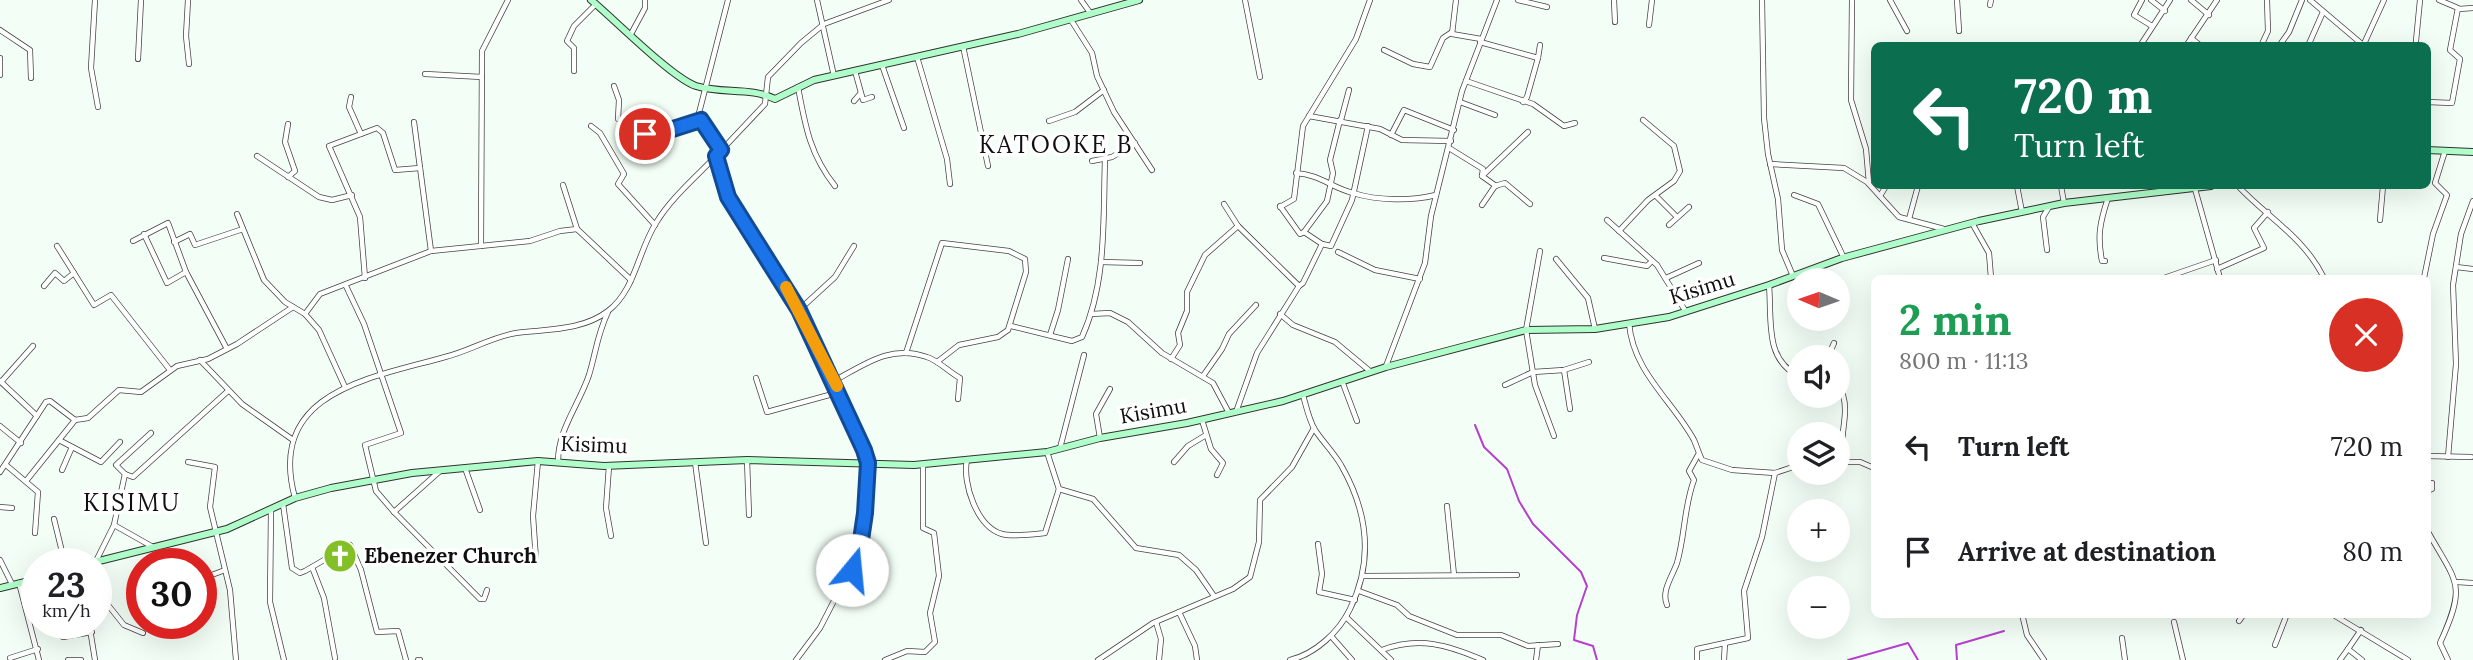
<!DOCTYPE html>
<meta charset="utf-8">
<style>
:root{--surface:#fff;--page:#f2f2f2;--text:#202124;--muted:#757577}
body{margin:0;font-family:Lora,serif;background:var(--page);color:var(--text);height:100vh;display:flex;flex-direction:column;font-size:26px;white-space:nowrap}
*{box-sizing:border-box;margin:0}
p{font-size:23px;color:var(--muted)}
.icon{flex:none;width:38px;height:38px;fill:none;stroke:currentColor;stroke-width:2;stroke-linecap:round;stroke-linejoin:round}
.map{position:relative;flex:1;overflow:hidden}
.drawer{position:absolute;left:1871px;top:275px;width:560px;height:343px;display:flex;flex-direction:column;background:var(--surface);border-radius:10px;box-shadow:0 7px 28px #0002}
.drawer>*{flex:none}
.guide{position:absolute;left:1871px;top:42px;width:560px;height:147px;border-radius:10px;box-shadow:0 7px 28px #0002;background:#0b6e4f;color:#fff;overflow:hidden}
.needle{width:46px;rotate:272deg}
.tools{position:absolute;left:1787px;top:268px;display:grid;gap:14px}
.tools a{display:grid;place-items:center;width:63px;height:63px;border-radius:50%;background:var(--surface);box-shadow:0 7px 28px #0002;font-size:35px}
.speed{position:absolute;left:21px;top:548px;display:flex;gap:14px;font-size:35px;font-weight:700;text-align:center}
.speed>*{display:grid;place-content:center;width:91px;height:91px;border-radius:50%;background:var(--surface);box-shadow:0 7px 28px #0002;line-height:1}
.speed small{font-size:18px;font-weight:400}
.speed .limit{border:10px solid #d22;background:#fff;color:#111}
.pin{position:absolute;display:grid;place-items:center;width:60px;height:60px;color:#fff;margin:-30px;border:4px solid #fff;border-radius:50%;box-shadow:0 2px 7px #0007}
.me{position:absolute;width:77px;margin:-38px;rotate:17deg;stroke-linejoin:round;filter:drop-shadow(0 0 5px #0008)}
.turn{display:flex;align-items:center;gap:24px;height:147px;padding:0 28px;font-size:32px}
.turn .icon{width:91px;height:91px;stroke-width:2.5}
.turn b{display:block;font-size:49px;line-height:60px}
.round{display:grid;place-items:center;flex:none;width:74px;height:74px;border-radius:37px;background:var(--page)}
.headline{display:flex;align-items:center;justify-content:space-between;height:119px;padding:0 28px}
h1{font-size:42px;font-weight:700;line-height:52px;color:#1e9e55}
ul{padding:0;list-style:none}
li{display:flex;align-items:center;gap:21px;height:105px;padding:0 28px}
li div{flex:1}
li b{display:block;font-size:26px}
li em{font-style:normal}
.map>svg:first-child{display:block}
</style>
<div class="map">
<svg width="2473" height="660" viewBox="0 0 2473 660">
<rect width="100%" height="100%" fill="#f3fff6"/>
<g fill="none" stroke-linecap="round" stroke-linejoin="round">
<g stroke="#b73fcd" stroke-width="2">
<polyline points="1475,425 1484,447 1507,469 1519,501 1533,524 1581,572 1587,586 1577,615 1574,640 1593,646 1597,660"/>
<polyline points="1848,660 1908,643 1918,660"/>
<polyline points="1957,660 1956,645 2004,631"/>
</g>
<defs>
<g id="street">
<polyline points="95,0 91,68 98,107"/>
<polyline points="188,0 186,36 189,64"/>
<polyline points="817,0 834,76"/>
<polyline points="1081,0 1091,14"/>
<polyline points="1245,0 1260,77"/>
<polyline points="1456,0 1452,34 1481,39"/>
<polyline points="1518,0 1547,7"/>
<polyline points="1614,0 1615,22"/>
<polyline points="1762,0 1764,118 1768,154 1778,199 1782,250 1793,276"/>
<polyline points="1852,0 1851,100 1866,149 1869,183"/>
<polyline points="1890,0 1907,31"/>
<polyline points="1957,0 1959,31"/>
<polyline points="2142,0 2134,15 2152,26"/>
<polyline points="2151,0 2165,11"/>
<polyline points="2191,0 2209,15"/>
<polyline points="2310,0 2363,45"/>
<polyline points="1990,5 1991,0"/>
<polyline points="2459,9 2473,8"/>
<polyline points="1071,20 1092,53 1097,76 1114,112 1152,170"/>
<polyline points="1649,25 1652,0"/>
<polyline points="0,30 30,50 31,78"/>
<polyline points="631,34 645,8 645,0"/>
<polyline points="2191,38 2201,46"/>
<polyline points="2416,41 2420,0"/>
<polyline points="1480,42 1538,58 1540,45"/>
<polyline points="963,46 988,166"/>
<polyline points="2140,46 2170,0"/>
<polyline points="2186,46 2217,0"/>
<polyline points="2261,46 2268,31 2267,0"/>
<polyline points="2279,46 2289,32 2302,0"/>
<polyline points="2308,46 2323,12"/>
<polyline points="2363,46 2384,0"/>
<polyline points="1384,50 1413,64 1430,67 1443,38 1452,32"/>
<polyline points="917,57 947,159 950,184"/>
<polyline points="0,58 0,75"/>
<polyline points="138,59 141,0"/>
<polyline points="882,65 904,128"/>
<polyline points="574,71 574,48 567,41 574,26 596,4"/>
<polyline points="855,71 863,100 872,97"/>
<polyline points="425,74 482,77"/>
<polyline points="1466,81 1533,104 1564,126 1575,123"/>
<polyline points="614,86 619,100 618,119 645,134 701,120"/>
<path d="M 798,87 C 805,125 810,155 835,186"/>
<polyline points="351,97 349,107 361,134"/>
<polyline points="854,101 860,94"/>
<polyline points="1460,102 1495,115"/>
<polyline points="1523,102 1527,97 1538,58"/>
<polyline points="2427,102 2452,103 2460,59 2450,50 2458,8 2439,0"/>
<polyline points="1309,116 1380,129 1402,140 1451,141"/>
<polyline points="1341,120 1349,90"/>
<polyline points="1049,121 1075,112 1104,90"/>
<polyline points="414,122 431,251"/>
<polyline points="591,126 600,133 624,174 618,184 655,225"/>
<polyline points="1391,135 1404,110 1454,130"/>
<polyline points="1449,148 1483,169 1482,176 1496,186"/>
<polyline points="721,149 707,134 699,113 728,0"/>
<polyline points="257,156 319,197 332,200 352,195"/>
<polyline points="1092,161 1112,157 1135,143"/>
<polyline points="1770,164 1844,168 1867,182 1899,217 1944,229"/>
<path d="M 1296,173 C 1321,175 1330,187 1353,193 C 1378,201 1412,201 1436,195"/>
<polyline points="1482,176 1528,132"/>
<polyline points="288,177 295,171 285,142 288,124"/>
<polyline points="563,185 577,229 631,280"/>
<polyline points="2017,186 2022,212"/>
<polyline points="2061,186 2064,203"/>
<path d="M 2238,186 C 2268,218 2304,237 2324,278"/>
<polyline points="2195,189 2220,278"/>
<polyline points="1794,195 1818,204 1843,256"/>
<polyline points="1656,196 1677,217"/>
<polyline points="1880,196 1886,186"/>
<polyline points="1224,204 1238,226 1299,286 1257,353 1236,412"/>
<polyline points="1482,205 1495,186 1505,183 1530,204"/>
<polyline points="1280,206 1300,234 1304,232 1322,244 1331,246 1352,200 1368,126"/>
<polyline points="1280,207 1294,199 1303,126 1356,39 1370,0"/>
<polyline points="237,214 264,280 285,302 305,314 319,330 345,387"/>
<polyline points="1909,219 1918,186"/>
<polyline points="1607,220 1657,265 1686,312"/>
<polyline points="2380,220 2383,186"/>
<polyline points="1972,223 1989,253 1991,278"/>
<polyline points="1669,225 1689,207"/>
<polyline points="1619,231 1648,200 1674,181 1680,171 1674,146 1643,120"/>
<polyline points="1304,232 1327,201 1333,173 1330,160 1340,120"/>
<polyline points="144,234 167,283 186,272"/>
<polyline points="133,241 168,223 186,272 227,349"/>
<polyline points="174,242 190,234 195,245 243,229"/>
<polyline points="57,246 94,305 111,295 170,370"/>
<polyline points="481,246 482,51 508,0"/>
<polyline points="2047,250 2043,217 2049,207"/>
<polyline points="1540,251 1526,330 1535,385 1554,436"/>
<polyline points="1338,252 1375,270 1420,279"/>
<polyline points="1604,258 1647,266 1652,261"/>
<polyline points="1556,259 1588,298 1595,329"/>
<path d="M 2105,261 L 2102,261 C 2097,236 2100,222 2108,198"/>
<polyline points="1101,262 1140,263"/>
<polyline points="2456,267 2473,269"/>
<polyline points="2217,269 2264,248 2254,228 2268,212"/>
<polyline points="365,278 360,217 329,146 377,128 383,133 395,170 420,168"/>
<polyline points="1666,278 1699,263"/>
<polyline points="2164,278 2216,260"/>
<polyline points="2424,278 2433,234 2447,195 2435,183 2445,151"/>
<path d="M 1769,285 C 1772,319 1764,360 1799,376"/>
<polyline points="44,286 55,273 64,281 74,273"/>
<polyline points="346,286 364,324 401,433 365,445 376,491 394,512"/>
<polyline points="1299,286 1303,283 1322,244"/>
<polyline points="799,310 835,277 854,246"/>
<polyline points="305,314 320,294 431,251 530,241 560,231 577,229"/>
<polyline points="1091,314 1110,313 1128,322 1162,353 1213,383 1229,413"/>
<polyline points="1280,314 1293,325 1335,342 1371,372"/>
<path d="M 1629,323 C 1633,372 1672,400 1694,440 C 1697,447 1699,454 1702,460 L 1732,470 L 1775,473"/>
<path d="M 1011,326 L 1072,341 L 1082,337 C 1107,282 1103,218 1105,159"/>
<polyline points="1050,335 1058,310 1068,259"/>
<polyline points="906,353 942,243 1009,251 1025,259 1026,272 1008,330 998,337 959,345 937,362"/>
<polyline points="1828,357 1834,343"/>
<polyline points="1171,359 1180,345 1178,333 1187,311 1187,292 1205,255 1238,226"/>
<polyline points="200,360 242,404 293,440"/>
<polyline points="1386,366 1425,263 1431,216 1462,91 1497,0"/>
<polyline points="1564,370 1570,409"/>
<polyline points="1203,376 1222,349 1229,334 1256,305"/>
<polyline points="756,378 767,412 840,392"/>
<polyline points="0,381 37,416"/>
<path d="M 834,381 C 865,364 891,344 927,357 C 939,361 949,372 960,378 L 958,399"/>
<polyline points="1342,381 1357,421"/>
<polyline points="1,382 33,346"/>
<polyline points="1505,385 1533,372 1564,370 1589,362"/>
<path d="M 1838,392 L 1843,395 C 1850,417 1836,441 1846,461"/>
<polyline points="1202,420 1211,449 1223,463 1217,475"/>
<polyline points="0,426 21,443"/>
<polyline points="151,433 116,465 125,474 133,477 228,391"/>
<polyline points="1100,438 1096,414 1110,389"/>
<polyline points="59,440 101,462 120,442"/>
<polyline points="1060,448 1084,355"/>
<polyline points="1047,452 1059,489 1093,499 1136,548 1179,555 1196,570 1214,596"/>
<polyline points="2427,456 2471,457"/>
<polyline points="2448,457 2456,364 2453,285 2461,234 2473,201"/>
<polyline points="747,460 749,515"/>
<path d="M 967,460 C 962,483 977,527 1002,534 C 1012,537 1035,534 1045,533 L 1059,489"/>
<polyline points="188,462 215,467 210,507 230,590 236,660"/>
<path d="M 558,462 C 558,429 579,405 589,375 C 596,352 597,335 608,312"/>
<polyline points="695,462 706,543"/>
<polyline points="1174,462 1188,446 1206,435"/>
<polyline points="1838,462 1860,462 1874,468"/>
<polyline points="6,465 38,492 35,533"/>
<polyline points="609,466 606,508 611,536"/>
<polyline points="465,468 480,510"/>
<polyline points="62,470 72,447"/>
<polyline points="440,471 394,512 480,599 484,599 487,590"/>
<polyline points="0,472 46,402 50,401 75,420"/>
<polyline points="26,481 75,420 88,418 119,390 141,392 177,366 208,359 237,344 293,307"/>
<polyline points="2427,491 2432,489 2432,483"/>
<path d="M 295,498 C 266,392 370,378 445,357 C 470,351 491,337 516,333 C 547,329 582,331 608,311 C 635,291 638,251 656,223 C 671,198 696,177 716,156"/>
<polyline points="283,504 292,568 300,573 305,571 350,545 361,570 377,632 398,631 406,660"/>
<polyline points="1447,506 1454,575"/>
<polyline points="0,507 12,508"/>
<polyline points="271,510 270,602 284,660"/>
<polyline points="54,519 65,564"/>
<polyline points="114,525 153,547"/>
<path d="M 2427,530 C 2456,583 2468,582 2440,643 L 2448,660"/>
<polyline points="1318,544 1322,574 1319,592 1355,600"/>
<polyline points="0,560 12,584"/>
<polyline points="536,560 533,516 538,461"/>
<polyline points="96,561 114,525 125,474"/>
<polyline points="312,567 324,598 335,658"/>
<polyline points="1364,576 1517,575"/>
<polyline points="201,579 225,570"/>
<polyline points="2457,582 2473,583"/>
<polyline points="19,583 39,660"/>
<polyline points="96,590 124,625 143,633"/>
<polyline points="1359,591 1397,605 1409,616 1457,635 1501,635 1528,646 1558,644"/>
<path d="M 1667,605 C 1661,591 1672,577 1677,563 C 1685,536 1684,506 1694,480 L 1689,471 L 1698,455"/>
<polyline points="1179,612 1195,646 1197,660"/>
<polyline points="2022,614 2027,635 2044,660"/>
<polyline points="2332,614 2408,660"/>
<polyline points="1346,617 1391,660"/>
<polyline points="2239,621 2244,614"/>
<polyline points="1156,622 1161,639 1159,660"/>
<polyline points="2174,622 2183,660"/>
<polyline points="89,623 95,660"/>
<polyline points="2361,630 2348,649 2362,660"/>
<polyline points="1331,636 1352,660"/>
<polyline points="63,637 92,632"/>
<polyline points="2122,638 2125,660"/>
<polyline points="2275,645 2287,614"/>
<path d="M 1382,650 C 1419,636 1448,645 1483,660"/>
<polyline points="10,658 38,649"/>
<polyline points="68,660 81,660"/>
<polyline points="418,660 420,660"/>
<polyline points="796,660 820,628 857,556 864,524 868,463 855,426 799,310 723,187 716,156 765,104 768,77 801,43 824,24 889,0"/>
<polyline points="885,660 907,651 925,652 935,642 930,613 939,576 934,533 923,528 923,464"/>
<polyline points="1098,660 1153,623 1233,589 1250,577 1259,542 1260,500 1292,467 1314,428"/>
<path d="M 1290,660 C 1315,654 1339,632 1350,609 C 1374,560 1368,512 1341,465 C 1333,452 1323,442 1315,430 C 1309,420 1306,406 1303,395"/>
<polyline points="1536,660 1538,645"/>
<polyline points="1697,660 1697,649 1748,638 1744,591 1762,537 1775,473 1799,465"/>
<polyline points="1724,660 1725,643"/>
<polyline points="2340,660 2348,649"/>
</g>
<g id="secondary">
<path d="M 591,0 C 614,19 672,78 696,86 C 722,94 751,87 775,99 L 814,80 L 1018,34 L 1139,0"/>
<polyline points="2427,150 2473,152"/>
<polyline points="87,564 227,529 295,498 331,488 412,473 538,461 604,466 747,460 914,465 1047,452 1100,438 1187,423 1283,401 1386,367 1526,330 1595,329 1669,317 1769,285 1842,258 1979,221 2064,203 2211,186"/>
<polyline points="0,588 37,579"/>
</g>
</defs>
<use href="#street" stroke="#434343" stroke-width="6"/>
<use href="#secondary" stroke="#323232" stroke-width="8"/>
<use href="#street" stroke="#fff" stroke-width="4.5"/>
<use href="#secondary" stroke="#affec9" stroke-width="6"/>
</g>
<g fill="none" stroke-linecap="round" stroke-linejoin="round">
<defs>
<polyline id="route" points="645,134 657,134 701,120 721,150 716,156 728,197 799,310 864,450 868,463 865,513 861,540 852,570"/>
</defs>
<use href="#route" stroke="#114b97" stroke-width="18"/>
<use href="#route" stroke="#1a73e8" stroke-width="12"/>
<polyline stroke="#f59e0b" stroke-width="12" points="786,287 837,386"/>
</g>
<defs>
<symbol id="church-disc" viewBox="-11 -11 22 22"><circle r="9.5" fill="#83c027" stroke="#fff"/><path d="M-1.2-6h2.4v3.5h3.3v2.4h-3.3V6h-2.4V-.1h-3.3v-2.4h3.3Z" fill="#fff"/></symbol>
</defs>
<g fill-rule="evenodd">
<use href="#church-disc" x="321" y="537" width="38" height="38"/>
</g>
<g text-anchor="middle" stroke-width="7" stroke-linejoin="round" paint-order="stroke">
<g font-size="21" fill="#101010" stroke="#fff">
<text transform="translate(1702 288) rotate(-17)" y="7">Kisimu</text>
<text transform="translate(1153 411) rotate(-10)" y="7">Kisimu</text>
<text transform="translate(594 445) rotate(2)" y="7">Kisimu</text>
</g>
<g font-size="21" font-weight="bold" fill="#101010" stroke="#fff" text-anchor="start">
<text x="364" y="563">Ebenezer Church</text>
</g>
<g font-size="24" letter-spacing="2" fill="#101010" stroke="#fff">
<text x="1056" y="153">KATOOKE B</text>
<text x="132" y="511">KISIMU</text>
</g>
</g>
</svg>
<div class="tools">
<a><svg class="needle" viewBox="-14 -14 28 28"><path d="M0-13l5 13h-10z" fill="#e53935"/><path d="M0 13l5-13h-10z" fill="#757577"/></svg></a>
<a><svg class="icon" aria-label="sound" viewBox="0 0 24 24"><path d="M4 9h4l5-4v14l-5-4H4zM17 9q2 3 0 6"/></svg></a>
<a><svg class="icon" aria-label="layers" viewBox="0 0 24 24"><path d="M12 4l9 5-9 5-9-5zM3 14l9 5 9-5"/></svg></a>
<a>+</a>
<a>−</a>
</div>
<div class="speed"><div>23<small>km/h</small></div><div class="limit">30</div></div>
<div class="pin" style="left:645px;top:134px;background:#d93025"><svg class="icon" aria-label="arrive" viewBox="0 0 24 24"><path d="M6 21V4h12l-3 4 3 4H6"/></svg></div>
<svg class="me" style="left:852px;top:570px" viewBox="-20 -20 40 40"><circle r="19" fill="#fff"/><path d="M0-13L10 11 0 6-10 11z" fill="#1a73e8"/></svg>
<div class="guide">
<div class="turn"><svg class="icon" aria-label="left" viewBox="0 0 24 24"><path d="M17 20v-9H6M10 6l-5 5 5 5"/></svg><div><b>720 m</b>Turn left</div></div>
</div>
<section class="drawer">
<div class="headline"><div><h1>2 min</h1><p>800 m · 11:13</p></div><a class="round" style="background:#d93025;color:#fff"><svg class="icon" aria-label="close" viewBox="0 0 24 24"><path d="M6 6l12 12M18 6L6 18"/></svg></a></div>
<ul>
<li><svg class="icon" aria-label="left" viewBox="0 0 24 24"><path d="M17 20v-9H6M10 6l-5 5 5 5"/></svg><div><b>Turn left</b></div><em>720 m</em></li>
<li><svg class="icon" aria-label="arrive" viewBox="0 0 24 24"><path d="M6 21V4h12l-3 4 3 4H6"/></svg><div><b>Arrive at destination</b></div><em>80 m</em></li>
</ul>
</section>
</div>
